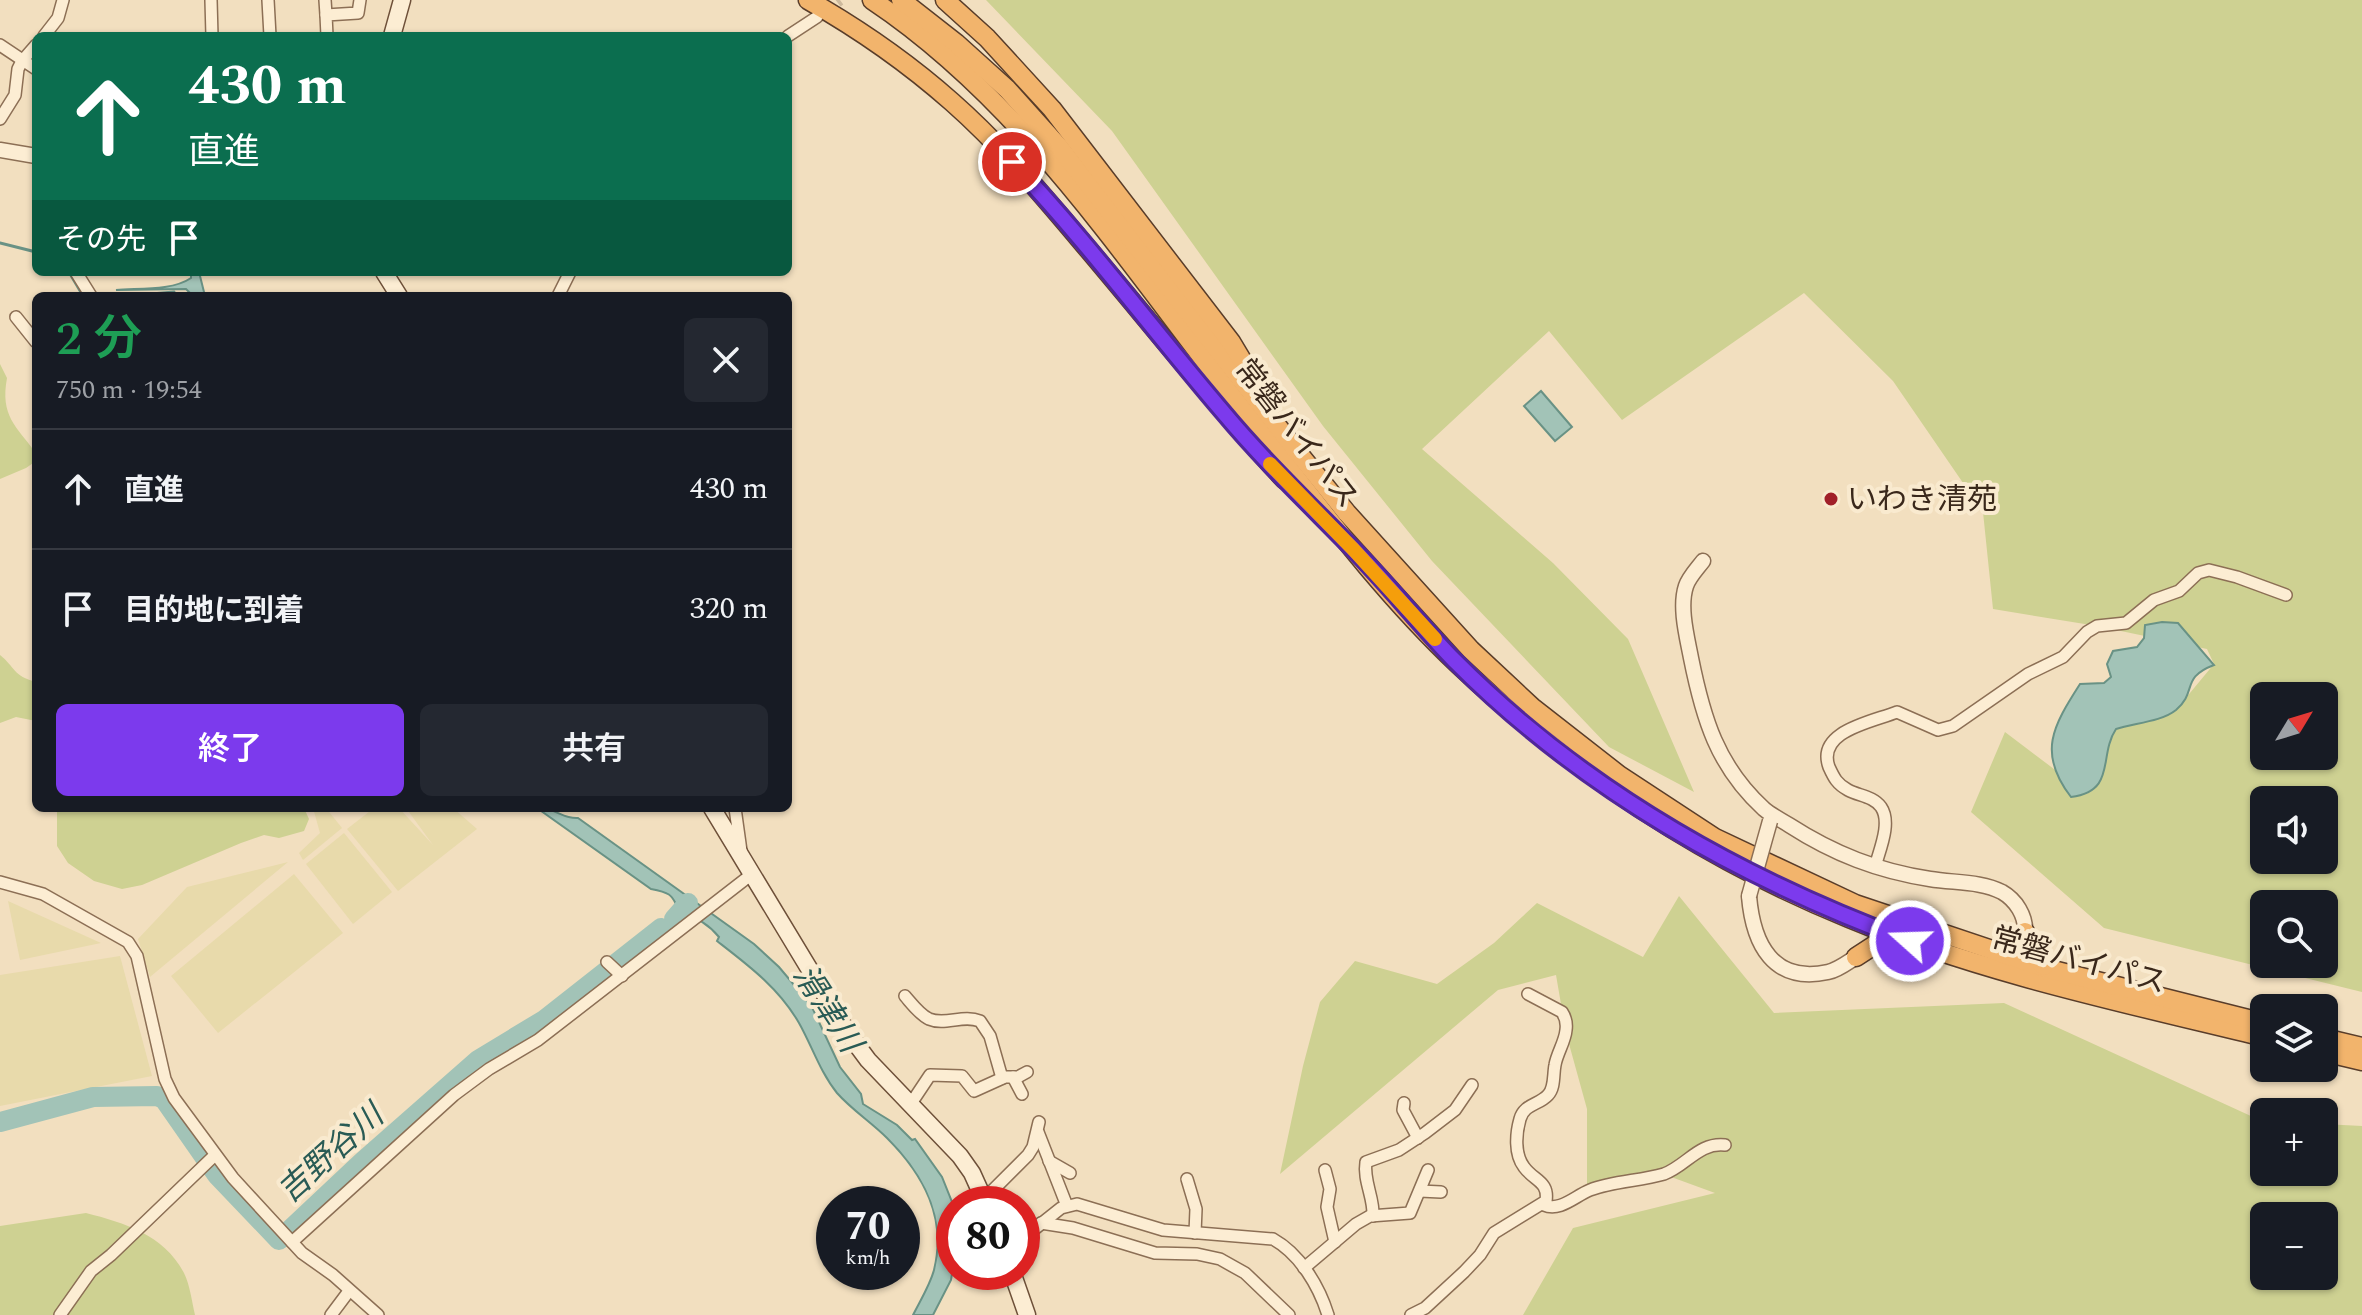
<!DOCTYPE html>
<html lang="ja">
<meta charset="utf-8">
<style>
:root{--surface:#171b24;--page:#242831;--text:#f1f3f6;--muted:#9ea1a6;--line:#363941;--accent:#7c3aed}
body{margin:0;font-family:Spectral,"Noto Sans JP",serif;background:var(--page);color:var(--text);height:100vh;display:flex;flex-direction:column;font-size:30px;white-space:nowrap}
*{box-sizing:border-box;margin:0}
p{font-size:26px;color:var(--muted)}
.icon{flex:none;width:44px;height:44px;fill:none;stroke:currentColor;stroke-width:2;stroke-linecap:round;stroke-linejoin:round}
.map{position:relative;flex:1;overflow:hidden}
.side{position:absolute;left:32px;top:292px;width:760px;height:520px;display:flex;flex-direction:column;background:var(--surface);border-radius:12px;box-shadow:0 2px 6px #0004}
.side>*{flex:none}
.hud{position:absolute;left:32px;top:32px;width:760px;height:244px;border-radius:12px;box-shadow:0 2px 6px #0004;background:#0b6e4f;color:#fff;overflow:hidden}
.needle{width:52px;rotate:52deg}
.buttons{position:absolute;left:2250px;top:682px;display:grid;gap:16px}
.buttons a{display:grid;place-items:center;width:88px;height:88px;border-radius:12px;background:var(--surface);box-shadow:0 2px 6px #0004;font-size:40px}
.speed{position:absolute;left:816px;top:1186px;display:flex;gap:16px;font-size:40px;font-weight:700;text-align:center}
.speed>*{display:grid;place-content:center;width:104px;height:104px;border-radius:50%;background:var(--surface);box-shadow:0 2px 6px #0004;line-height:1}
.speed small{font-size:20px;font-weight:400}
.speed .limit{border:12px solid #d22;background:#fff;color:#111}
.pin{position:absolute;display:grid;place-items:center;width:68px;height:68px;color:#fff;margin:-34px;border:4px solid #fff;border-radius:50%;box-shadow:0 2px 8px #0007}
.me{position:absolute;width:88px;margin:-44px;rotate:290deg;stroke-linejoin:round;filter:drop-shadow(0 0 6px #0008)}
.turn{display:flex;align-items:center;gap:28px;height:168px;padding:0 24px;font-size:36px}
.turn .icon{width:104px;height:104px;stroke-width:2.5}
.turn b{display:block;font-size:56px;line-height:68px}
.then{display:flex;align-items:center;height:76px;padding:0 24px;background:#0003;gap:16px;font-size:30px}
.round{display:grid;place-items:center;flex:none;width:84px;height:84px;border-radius:12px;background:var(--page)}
.overview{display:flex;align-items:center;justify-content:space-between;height:136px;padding:0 24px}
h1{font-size:48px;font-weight:600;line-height:60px;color:#1e9e55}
.button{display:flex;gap:16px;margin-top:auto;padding:16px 24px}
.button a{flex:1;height:92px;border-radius:12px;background:var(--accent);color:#fff;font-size:32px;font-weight:600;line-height:92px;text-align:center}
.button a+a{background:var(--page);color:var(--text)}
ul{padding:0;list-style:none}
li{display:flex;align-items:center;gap:24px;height:120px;padding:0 24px;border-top:2px solid var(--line)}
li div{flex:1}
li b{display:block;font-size:30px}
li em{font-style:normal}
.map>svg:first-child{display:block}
</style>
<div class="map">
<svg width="2362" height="1315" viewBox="0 0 2362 1315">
<rect width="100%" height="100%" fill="#f2dfbf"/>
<g fill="#e8daab">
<polygon points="313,808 326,808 342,828 303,860 299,853 320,833"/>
<polygon points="374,808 399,808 433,845 406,808 453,808 477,829 398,891 347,829"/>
<polygon points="344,833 392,892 353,924 306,864"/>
<polygon points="288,862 150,977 138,939 187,887"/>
<polygon points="294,874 343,933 218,1033 171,976"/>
<polygon points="8,901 101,943 20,960"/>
<polygon points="120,956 152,1076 0,1106 0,975"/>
</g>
<g fill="#ced192" fill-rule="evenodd">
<path d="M 986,0 L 2362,0 L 2362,992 L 2104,928 L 1971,812 L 2005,732 L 2087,794 L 2116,729 L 2175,711 L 2214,664 L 2207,649 L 2097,626 L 1993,609 L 1983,512 L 1893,381 L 1804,293 L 1622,420 L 1549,331 L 1422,449 L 1553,563 L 1628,639 L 1694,792 L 1609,747 L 1432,561 L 1323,426 L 1112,131 ZM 2264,696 L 2324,696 L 2324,756 L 2264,756 ZM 2264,800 L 2324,800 L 2324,860 L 2264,860 ZM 2264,904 L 2324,904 L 2324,964 L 2264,964 Z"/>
<path d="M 0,364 L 7,378 C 0,416 16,426 36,453 L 36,461 L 26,468 L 0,479 Z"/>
<path d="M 0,655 C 15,667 13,676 36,682 L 36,721 L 16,717 L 0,723 Z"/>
<polygon points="57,808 304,808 309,819 304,831 279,838 264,835 241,843 142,885 122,889 94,881 68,863 57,846"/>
<path d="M 1679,896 L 1774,1013 L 2004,1003 L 2264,1122 L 2264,1172 L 2324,1172 L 2324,1124 L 2362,1126 L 2362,1315 L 1523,1315 L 1573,1228 L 1715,1193 L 1663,1174 L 1587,1191 L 1587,1109 L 1566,1033 L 1556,975 L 1498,990 L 1280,1174 L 1303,1066 L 1320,1002 L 1355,961 L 1437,984 L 1494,943 L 1537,903 L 1643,957 ZM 2264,1216 L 2324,1216 L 2324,1276 L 2264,1276 Z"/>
<path d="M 86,1213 C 125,1223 164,1235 184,1273 C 190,1285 192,1302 195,1315 L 0,1315 L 0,1226 Z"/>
</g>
<g fill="#a2c3b7" stroke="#699285" stroke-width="2">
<path d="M 191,272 L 199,272 L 205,296 L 193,296 L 186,289 L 116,290 C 139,288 172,291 191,278 Z"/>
<polygon points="1541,391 1572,427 1555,441 1524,406"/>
<path d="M 2162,622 L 2178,623 L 2214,665 C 2180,678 2198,691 2176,710 C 2161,722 2134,723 2116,729 C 2098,756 2117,791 2071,797 C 2037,753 2053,726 2080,684 L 2104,683 L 2111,677 L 2107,664 L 2113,651 L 2137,647 L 2144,638 L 2145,625 Z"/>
<path d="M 537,808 C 557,808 562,819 578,818 L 754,944 L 779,967 L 811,1005 L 840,1067 L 861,1094 L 863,1104 L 897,1125 L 912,1140 L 915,1139 L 942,1177 L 954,1207 L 953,1268 L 951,1280 L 933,1315 L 913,1315 C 920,1301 930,1285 934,1270 C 947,1218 924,1175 887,1138 C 871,1122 852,1110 837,1093 C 820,1072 812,1046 799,1023 C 779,988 748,965 717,941 L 719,937 C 710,926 696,916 682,914 C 670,897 677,894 651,889 Z"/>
</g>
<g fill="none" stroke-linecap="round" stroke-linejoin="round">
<g stroke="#699285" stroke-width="3">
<polyline points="0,243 36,252"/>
<polyline points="69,272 82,294"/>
<polyline points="129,296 174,292"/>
</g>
<g stroke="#a2c3b7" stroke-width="20">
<polyline points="674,919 688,903"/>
<polyline points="0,1122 93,1097 157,1096 164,1099 217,1175 279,1240 362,1162 478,1060 544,1020 661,928"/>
</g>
<polyline stroke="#cdba9e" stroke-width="11" stroke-dasharray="11 5.5" stroke-linecap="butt" points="824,12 840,0"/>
<defs>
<g id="minor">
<polyline points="211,0 212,36"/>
<polyline points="268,0 270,36"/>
<polyline points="325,0 326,15"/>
<polyline points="44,36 58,18 63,0"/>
<polyline points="327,36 326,15 358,13 360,0"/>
<polyline points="788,36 817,17"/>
<polyline points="0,45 36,69"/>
<polyline points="0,119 15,95 18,69 22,61 36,45"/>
<polyline points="76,272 91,296"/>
<polyline points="558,296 570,272"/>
<polyline points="16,317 36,342"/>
<polyline points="735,808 741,851"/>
<path d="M 1875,867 C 1879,851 1892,823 1881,807 C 1873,796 1859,796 1848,790 C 1837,784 1834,778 1829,767 C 1816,731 1872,722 1897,712 L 1938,730 L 1953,726 L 2028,674 L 2063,657 L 2087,632 L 2097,626 L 2126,623 L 2154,600 L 2179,591 L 2198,573 L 2209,570 L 2237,577 L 2286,595"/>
<polyline points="0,882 43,894 128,942 137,956 165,1079 174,1098 233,1178 302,1253 333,1275 378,1315"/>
<polyline points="607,962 622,976"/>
<path d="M 905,996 C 912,1004 919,1014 929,1019 C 945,1026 963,1014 980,1021 L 990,1036 L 1002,1078"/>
<polyline points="1013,1077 1022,1094"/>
<polyline points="1404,1103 1403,1110 1418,1138"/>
<polyline points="910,1105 930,1075 962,1076 974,1091 1005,1077 1018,1077 1027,1072"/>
<polyline points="1038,1132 1067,1206"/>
<polyline points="1049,1161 1070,1173"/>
<polyline points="1325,1170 1330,1189 1327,1207 1335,1242"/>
<polyline points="1187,1179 1196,1209 1195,1233"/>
<polyline points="1420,1191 1441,1192"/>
<polyline points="984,1199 1028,1155 1033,1147 1039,1122"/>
<path d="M 1544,1205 C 1560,1212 1575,1196 1590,1190 C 1613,1181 1640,1181 1664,1174 C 1686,1166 1699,1142 1725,1145"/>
<path d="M 1373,1216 C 1374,1197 1363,1181 1366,1162 L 1399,1150 L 1425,1133 L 1455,1110 L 1472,1085"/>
<polyline points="1041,1223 1073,1228 1155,1253 1197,1254 1220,1259 1245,1273 1289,1315"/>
<path d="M 1022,1239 L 1061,1208 L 1077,1204 L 1163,1230 L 1273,1239 C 1300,1254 1319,1286 1328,1315"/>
<polyline points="292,1242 454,1095 489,1069 538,1040 752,874"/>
<polyline points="1304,1268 1356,1224 1370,1216 1410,1213 1428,1170"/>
<polyline points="60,1315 91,1271 111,1255 215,1155"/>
<polyline points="331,1315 349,1291"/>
<path d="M 1411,1315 L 1425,1308 L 1464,1272 L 1480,1255 L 1494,1233 L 1546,1201 C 1549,1181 1534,1181 1524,1167 C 1514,1154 1516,1133 1520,1119 C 1524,1104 1539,1105 1548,1095 C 1555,1088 1553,1075 1555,1065 C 1557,1053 1565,1042 1566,1030 C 1567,1023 1566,1018 1562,1012 L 1528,994"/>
</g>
<g id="tertiary">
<polyline points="0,150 36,156"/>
<path d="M 1703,561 C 1697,569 1689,577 1686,586 C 1679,607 1687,637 1691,658 C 1703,718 1717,766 1764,809 C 1771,815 1781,820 1789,825 C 1834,854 1878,871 1930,879 C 1954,883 1981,881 2002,892 C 2016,900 2026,916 2025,932"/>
<path d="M 1749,896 C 1753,944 1773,984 1828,972 C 1838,970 1848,962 1856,957"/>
</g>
<g id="secondary">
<polyline points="392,36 402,0"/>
<polyline points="384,272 399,296"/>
<polyline points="712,808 848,1033 868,1060 960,1156 972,1173 986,1204"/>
<polyline points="1012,1272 1027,1315"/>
</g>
<g id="trunk">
<path d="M 808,0 C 859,29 908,63 952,102 C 1002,146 1045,198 1088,249 C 1153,326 1216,405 1285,480"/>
<path d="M 872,0 C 1025,102 1127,263 1239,405 C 1309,493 1377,588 1459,665 C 1574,773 1704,859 1849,918 C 1982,973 2125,1003 2264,1037"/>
<polyline points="901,0 956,43 1007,89 1060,148 1300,455 1347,513 1471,650 1532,707 1619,775 1715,838 1855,904 2049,969 2264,1023"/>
<polyline points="945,0 987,38 1052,109 1231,342 1255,382"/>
<polyline points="2025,932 2029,952 2044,966"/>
<polyline points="1856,957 1876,944 1901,941"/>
<polyline points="2324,1038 2362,1047"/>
<polyline points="2324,1052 2362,1061"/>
</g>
</defs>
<use href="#minor" stroke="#8c6f55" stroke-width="14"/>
<use href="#tertiary" stroke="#8c6f55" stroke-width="17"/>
<use href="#secondary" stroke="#6e5039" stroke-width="19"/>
<use href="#trunk" stroke="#593d2a" stroke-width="21"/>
<use href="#minor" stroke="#fcedd3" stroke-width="11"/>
<use href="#tertiary" stroke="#fcedd3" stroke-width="14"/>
<use href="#secondary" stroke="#fcedd3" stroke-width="16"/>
<use href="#trunk" stroke="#f2b46c" stroke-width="18"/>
<defs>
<polyline id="tertiary-bridge" points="1749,896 1770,821"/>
</defs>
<use href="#tertiary-bridge" stroke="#8c6f55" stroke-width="17" stroke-linecap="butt"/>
<use href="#tertiary-bridge" stroke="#fcedd3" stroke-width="14"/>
</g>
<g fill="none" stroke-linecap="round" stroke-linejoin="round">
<defs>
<path id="route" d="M 1012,162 C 1087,241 1152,329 1223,412 C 1263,460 1308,503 1352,548 C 1388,584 1419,624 1454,660 C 1581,788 1742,879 1910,941"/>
</defs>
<use href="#route" stroke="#51269a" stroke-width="20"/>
<use href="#route" stroke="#7c3aed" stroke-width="14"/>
<polyline stroke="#f59e0b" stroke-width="14" points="1270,464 1354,550 1435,639"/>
</g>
<circle fill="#a12029" stroke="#f9eacf" stroke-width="3" cx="1831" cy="499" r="8"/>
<g text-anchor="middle" stroke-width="8" stroke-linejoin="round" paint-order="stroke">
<g font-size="30" fill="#3a281b" stroke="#f9eacf">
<text transform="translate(1297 433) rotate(52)" y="10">常磐バイパス</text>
<text transform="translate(2079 960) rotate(15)" y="10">常磐バイパス</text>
</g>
<g font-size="30" fill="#3a281b" stroke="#f9eacf" text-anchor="start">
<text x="1847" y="509">いわき清苑</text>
</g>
<g font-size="32" font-style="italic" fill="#295b55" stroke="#f9eacf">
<text transform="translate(828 1008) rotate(57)" y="11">滑津川</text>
<text transform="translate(330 1153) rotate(-42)" y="11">吉野谷川</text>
</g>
</g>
</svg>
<div class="buttons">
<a><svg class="needle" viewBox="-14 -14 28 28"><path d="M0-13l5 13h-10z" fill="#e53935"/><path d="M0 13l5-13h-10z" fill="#9ea1a6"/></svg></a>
<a><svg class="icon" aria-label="sound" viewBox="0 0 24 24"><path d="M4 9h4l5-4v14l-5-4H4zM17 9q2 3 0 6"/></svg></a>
<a><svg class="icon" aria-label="search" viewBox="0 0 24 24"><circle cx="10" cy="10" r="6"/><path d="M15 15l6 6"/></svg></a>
<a><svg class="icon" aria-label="layers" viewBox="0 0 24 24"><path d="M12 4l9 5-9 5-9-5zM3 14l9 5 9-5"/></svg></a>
<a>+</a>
<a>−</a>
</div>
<div class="speed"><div>70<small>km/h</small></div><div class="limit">80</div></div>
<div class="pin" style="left:1012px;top:162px;background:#d93025"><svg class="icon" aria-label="arrive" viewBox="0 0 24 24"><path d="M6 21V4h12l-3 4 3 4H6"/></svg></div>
<svg class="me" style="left:1910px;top:941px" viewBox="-20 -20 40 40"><circle r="17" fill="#7c3aed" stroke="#fff" stroke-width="3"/><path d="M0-11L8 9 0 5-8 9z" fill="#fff"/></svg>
<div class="hud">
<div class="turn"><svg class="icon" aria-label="ahead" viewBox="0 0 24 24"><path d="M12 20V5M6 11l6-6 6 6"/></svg><div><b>430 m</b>直進</div></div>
<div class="then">その先<svg class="icon" aria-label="arrive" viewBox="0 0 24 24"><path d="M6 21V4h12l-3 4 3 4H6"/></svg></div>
</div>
<section class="side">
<div class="overview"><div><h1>2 分</h1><p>750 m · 19:54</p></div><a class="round"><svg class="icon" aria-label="close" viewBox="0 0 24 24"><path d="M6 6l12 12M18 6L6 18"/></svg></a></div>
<ul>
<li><svg class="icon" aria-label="ahead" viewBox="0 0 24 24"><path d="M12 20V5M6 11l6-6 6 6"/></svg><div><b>直進</b></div><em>430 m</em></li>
<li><svg class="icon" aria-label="arrive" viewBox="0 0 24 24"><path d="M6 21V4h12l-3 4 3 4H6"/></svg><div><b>目的地に到着</b></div><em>320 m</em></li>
</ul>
<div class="button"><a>終了</a><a>共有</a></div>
</section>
</div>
